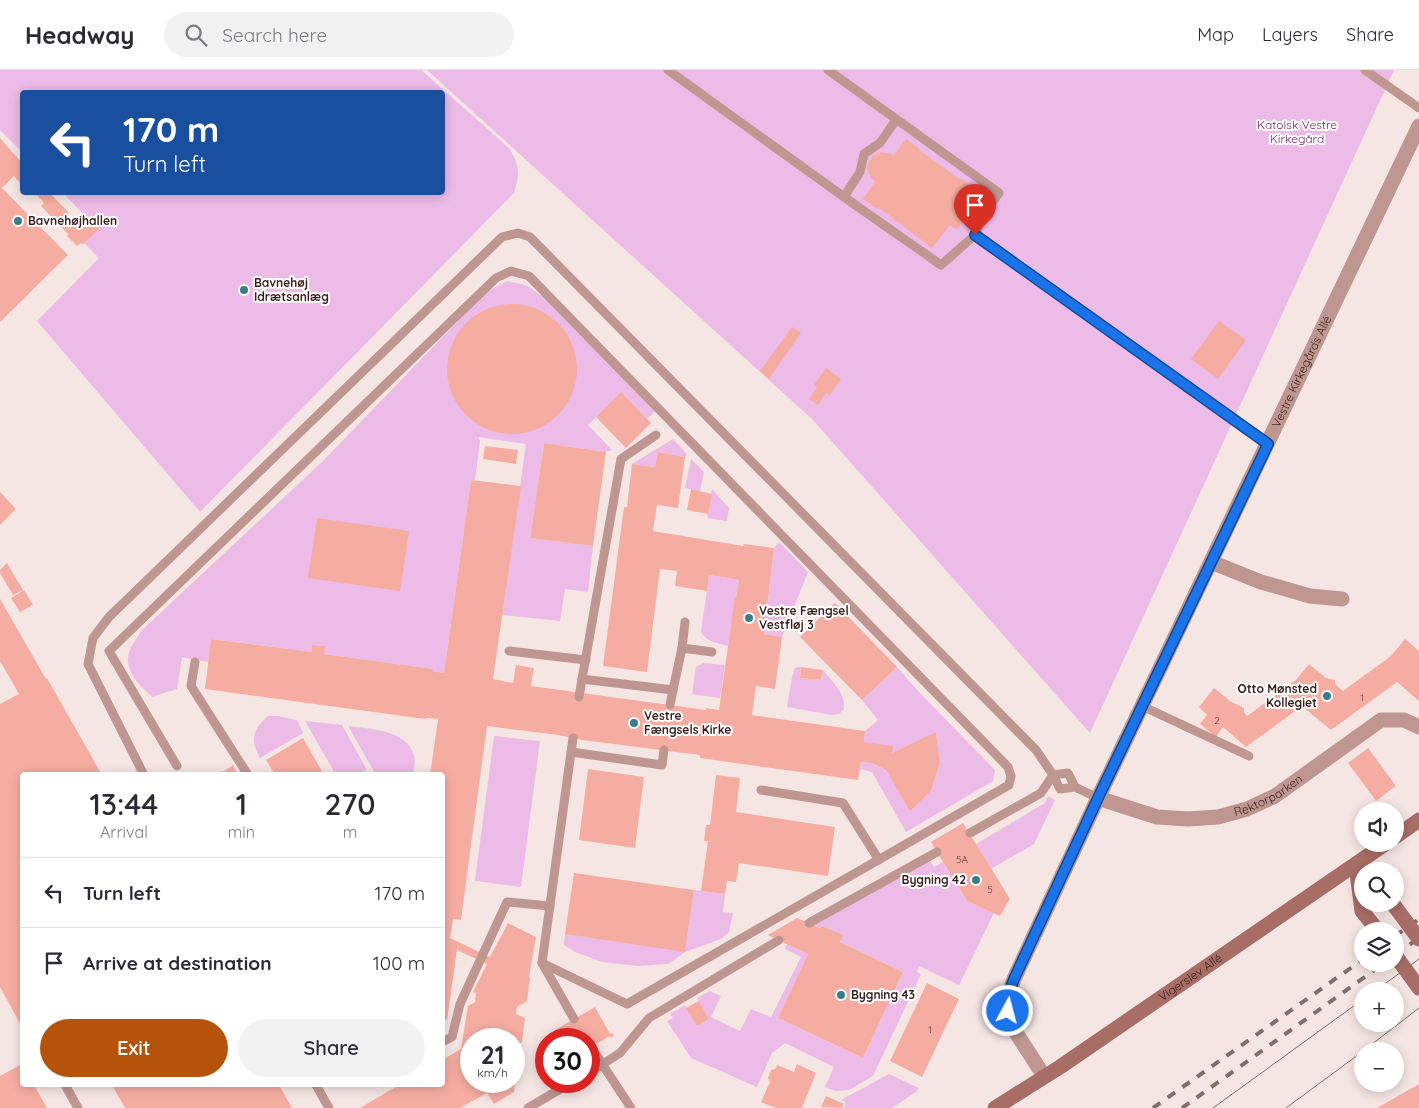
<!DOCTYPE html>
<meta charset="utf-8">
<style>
:root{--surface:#fff;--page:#f2f2f3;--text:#2b2b33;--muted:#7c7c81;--line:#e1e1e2;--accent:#b45309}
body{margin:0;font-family:Quicksand,sans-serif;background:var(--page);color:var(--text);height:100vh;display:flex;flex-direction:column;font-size:19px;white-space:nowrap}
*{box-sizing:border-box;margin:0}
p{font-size:16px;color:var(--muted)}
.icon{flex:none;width:28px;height:28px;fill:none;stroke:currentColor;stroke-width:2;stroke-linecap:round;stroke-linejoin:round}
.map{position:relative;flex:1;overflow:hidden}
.sheet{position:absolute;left:20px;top:702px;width:425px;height:315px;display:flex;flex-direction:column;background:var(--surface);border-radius:5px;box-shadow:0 2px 12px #0003}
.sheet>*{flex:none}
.top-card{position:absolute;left:20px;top:20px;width:425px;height:105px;border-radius:5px;box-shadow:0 2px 12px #0003;background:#1a4fa0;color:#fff;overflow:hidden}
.buttons{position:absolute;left:1354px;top:732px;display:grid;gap:10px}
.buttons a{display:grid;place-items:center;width:50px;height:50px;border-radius:50%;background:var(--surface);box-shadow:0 2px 12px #0003;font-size:25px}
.speed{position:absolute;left:460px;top:958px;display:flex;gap:10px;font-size:25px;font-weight:700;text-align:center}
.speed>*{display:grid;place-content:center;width:65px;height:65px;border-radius:50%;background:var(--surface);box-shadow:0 2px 12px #0003;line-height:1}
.speed small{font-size:12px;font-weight:400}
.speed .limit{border:8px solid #d22;background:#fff;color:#111}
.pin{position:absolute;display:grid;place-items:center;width:42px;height:42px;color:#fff;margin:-51px -21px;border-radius:50% 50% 50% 0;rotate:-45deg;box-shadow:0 0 5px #0007}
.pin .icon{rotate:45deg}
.me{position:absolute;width:55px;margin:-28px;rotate:7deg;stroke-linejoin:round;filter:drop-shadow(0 0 4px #0008)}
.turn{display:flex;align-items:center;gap:18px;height:105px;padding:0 20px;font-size:22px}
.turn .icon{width:65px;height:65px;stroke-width:2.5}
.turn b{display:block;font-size:35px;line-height:42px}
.eta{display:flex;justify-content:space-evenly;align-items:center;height:85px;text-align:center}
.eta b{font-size:30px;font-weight:600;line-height:35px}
.button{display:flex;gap:10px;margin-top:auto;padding:10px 20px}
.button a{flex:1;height:58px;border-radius:30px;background:var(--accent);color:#fff;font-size:20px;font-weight:600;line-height:58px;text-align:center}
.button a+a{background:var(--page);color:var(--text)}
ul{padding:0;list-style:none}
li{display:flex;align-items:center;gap:15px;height:70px;padding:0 20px;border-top:1px solid var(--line)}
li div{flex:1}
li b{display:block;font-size:19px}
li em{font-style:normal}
header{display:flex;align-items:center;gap:30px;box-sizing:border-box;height:70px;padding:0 25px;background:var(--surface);border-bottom:1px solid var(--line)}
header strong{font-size:24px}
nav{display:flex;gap:28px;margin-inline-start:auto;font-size:18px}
.search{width:350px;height:45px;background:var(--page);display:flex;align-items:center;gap:12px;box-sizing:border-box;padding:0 18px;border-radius:28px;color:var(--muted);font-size:19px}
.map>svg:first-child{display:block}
</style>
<header>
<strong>Headway</strong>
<div class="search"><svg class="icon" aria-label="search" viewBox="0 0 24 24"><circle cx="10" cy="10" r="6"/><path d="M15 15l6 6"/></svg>Search here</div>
<nav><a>Map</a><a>Layers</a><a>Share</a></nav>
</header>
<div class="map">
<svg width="1419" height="1038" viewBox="0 0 1419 1038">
<rect width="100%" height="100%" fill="#f6e6e3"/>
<g fill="#edbbe8">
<path d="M 0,0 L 421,0 L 510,79 C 520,98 520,103 514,123 L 200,442 L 37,251 L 99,188 L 84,173 L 98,159 L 63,123 L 442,122 L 442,22 L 22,22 L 22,82 L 0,60 Z"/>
<polygon points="427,0 1394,0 1090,663 813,350"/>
<path d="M 507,211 L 526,215 L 553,234 L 657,340 L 647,349 L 621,323 L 588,355 L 612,380 L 606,382 L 544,373 L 530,468 L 593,476 L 588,522 L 565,519 L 560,551 L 502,545 L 526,374 L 478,367 L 480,371 L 475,410 L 471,410 L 444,603 L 432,601 L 432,599 L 324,584 L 324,576 L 313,575 L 312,582 L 212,569 L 208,592 L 182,587 L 177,619 L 152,627 C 139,614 124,602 129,582 C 131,575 138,567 141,561 L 323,391 L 486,222 Z"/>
<polygon points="673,369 687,384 685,387 658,382 655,397 632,394"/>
<polygon points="691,389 704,402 700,421 685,418"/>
<polygon points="712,419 729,438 727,451 707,448"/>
<polygon points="779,472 808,502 782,567 764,564 774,478"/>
<path d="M 709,505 L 739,510 L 728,576 C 718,573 706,572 701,562 Z"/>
<polygon points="704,593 725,595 720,628 692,624 696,597"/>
<path d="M 801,597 L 800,608 L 821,610 L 823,600 C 832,612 846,623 844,639 L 839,644 L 832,645 L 787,637 L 792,607 L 795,598 Z"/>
<polygon points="897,597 918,621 995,700 993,711 906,762 872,702 860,699 861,692 872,693 886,700 910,740 931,721 940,693 936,663 892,683 864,672 865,661 878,650 862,630"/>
<path d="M 268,646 L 278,646 L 297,650 L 303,663 L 260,688 C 250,670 252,660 268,646 Z"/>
<polygon points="305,651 342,655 367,700 358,705 336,705"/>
<path d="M 348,656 C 369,659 406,659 414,685 C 416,691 414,699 413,705 L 376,705 Z"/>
<polygon points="494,666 540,671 521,817 475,811"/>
<polygon points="1048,726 1055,730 1034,774 991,799 976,774 1045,733"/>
<polygon points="926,790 928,792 930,791 934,797 943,792 967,831 994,843 959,915 919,896 917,902 921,904 873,1006 849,1020 835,1021 825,1017 834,997 785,973 772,983 757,1017 691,988 667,951 673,948 670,944 685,935 697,956 709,949 697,928 710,921 721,926 711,947 740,961 751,939 771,947 801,887 785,879 787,874 808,884 778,948 863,988 903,902 840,872 842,865 822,856 820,858 814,855"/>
<polygon points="694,820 725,824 723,842 733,843 729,862 721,869 685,882 668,894 638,896 602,892 575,882 564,875 565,864 685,881"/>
<polygon points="889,1004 919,1018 916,1022 892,1038 844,1038 846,1032 841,1030"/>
</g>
<g fill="#f6ada1" fill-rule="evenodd">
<polygon points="0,68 22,93 22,115 14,106 2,118 68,185 0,252"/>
<polygon points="906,69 920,79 919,80 961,110 962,109 976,119 959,144 965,148 957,160 950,155 932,178 878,137 877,139 863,129 875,112 868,103 867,97 871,88 875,85 881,82 888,83 894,85"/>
<polygon points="30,122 49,122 69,143 64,148 72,157 85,144 99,159 83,174 81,173 77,176 67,166 69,165 41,136 44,133 35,123 32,125"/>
<circle cx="512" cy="299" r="65"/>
<polygon points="1219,251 1246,270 1218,309 1191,289"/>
<polygon points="792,257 801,263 769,309 760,301"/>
<polygon points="826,298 841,309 830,325 826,323 818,335 809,329 817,317 814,315"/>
<polygon points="621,322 651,353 626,378 596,347"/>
<polygon points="544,373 606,382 593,476 530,468"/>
<polygon points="485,376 518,380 516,394 483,389"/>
<path d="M 658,382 L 685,387 L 678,438 L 657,435 L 653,461 L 743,476 L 744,474 L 774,478 L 764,564 L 782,567 L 775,619 L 756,616 L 752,645 L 865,661 L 864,672 L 893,676 L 892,683 L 936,662 L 940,693 L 931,721 L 910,741 L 886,700 L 872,693 L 861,692 L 858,710 L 700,688 L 700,685 L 582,670 L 559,665 L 487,656 L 461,850 L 453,849 L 450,868 L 490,887 L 508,853 L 536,867 L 529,907 L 530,908 L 527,931 L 517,937 L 516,944 L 525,948 L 522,972 L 519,974 L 514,1022 L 494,1034 L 487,1023 L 460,1038 L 360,1038 L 399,1015 L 442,1015 L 442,990 L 461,979 L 468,936 L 475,932 L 476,923 L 473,922 L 487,894 L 457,880 L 447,950 L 442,949 L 442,705 L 430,705 L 438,649 L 426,648 L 425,649 L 205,619 L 211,569 L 312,582 L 312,575 L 325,576 L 324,584 L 433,599 L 432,601 L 444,603 L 471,410 L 521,416 L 493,609 L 513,613 L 516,595 L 534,598 L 531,616 L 706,640 L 706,638 L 719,640 L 735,527 L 736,528 L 739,510 L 709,505 L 707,521 L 675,516 L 677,501 L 660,499 L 647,602 L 603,596 L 624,437 L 627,437 L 632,394 L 655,397 ZM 471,969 L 514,969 L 514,1011 L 471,1011 Z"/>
<polygon points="691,419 712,424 708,444 687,440"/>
<polygon points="0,422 16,439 0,455"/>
<polygon points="317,448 409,461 400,521 308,508"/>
<polygon points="7,493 23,520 13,525 0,503 0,500"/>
<polygon points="24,520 33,535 20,542 11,528"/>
<polygon points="0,529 46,609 47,608 102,705 22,705 22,957 0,917 0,634 19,624 0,591"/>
<polygon points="835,533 897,597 862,630 800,567"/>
<polygon points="1405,569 1419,581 1419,631 1397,612 1331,660 1302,636 1246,677 1223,657 1216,667 1200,654 1207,645 1199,637 1214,618 1230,631 1244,638 1244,642 1247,646 1296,610 1309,594 1326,608 1335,610 1335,614 1343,621 1391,586"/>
<polygon points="801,597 823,600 821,610 800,608"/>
<polygon points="303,668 324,705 275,705 266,690"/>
<polygon points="1368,678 1396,716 1376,731 1348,693"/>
<polygon points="233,695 238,705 216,705 224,701"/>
<polygon points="588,699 644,707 635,778 579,770"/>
<polygon points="716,705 740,708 736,742 835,757 828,806 739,793 736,812 727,811 725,824 701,821 708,771 704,771 706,755 710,755"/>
<polygon points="963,753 1010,829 1000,846 967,831 931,772"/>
<polygon points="574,803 694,820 685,882 565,864"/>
<polygon points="797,848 820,858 822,856 843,865 840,872 903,902 863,988 778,948 808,884 768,865"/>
<polygon points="927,913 959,929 922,1007 890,991"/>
<polygon points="699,931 709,949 697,956 686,938"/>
<polygon points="595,937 610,964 612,963 614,966 611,968 610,966 589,978 589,969 544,969 556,961 555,960"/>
<polygon points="22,994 22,1015 34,1015 47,1038 0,1038 0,1006"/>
<polygon points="797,994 816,1003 802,1038 776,1038 761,1032 770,1012 768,1008 771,1000 775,999 777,995 794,1002"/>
<polygon points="1419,1014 1419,1038 1377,1038"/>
<polygon points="112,1015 279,1015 292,1038 125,1038"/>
<polygon points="826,1026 844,1034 842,1038 821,1037"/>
</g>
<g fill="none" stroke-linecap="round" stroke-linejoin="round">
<g stroke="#bf9790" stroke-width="9">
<polyline points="668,0 844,127 941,195 975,165 982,146 999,123 828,0"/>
<polyline points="1365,0 1419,38"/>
<polyline points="844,127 860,102 864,84 880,73 896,50"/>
<polyline points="975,165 1267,374"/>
<polyline points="656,365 621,389 582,609 673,620 682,578 685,552"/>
<polyline points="682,578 712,582"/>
<polyline points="509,581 586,590"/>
<polyline points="195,592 191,616 248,705"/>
<polyline points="579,627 582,609"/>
<polyline points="670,635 673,620"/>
<polyline points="1142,636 1249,686"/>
<polyline points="573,668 542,893 574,949"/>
<polyline points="571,682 662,695 664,680"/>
<polyline points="177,696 109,581 496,208 511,201 529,206 1008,697 1011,706 1009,715 627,934 542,893"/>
<polyline points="144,705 88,594 93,568 109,547 502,167 518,163 530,167 1036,680 1053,705 1041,723 970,763"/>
<polyline points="1075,717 1060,719 1053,705 1068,703 1075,717 1098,728"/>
<polyline points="761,720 843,733 879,790"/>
<polyline points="809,853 937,782"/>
<polyline points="442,972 452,967 460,934 507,832 550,836"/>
<polyline points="591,977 631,1038"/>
<polyline points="589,1003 620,983 649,948 779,870"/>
<polyline points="65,1015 78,1038"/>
<polyline points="316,1015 329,1038"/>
<polyline points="528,1038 574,1011"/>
</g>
<g stroke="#bf9790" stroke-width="15">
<polyline points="1211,492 1261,512 1310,526 1342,529"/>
<path id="s1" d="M 1098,728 L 1157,747 L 1188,749 L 1218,747 L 1247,739 L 1275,726 L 1381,650 L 1404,650 L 1419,657"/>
<path id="s2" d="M 1044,1006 L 1009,952 L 1006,931 L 1014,909 L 1098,728 L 1419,56"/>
</g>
<g stroke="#a86e65" stroke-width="15">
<polyline points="1395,767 1419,750"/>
<polyline points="1356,795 1362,841 1378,861"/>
<path id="s3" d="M 995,1038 L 1060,997 L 1385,774"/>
</g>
<g stroke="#846d69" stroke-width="1">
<polyline points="1375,921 1419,889"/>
<polyline points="1363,981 1419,938"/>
<polyline points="1213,1038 1362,930"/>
<polyline points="1286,1038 1362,982"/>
</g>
<g stroke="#846d69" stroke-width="4" stroke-dasharray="9 9" stroke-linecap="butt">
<polyline points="1395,866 1419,849"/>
<polyline points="1395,885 1419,868"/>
<polyline points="1153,1038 1362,890"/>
<polyline points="1182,1038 1383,894"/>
</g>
<g stroke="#a86e65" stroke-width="15">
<polyline points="1393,834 1419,869"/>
<polyline points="1395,885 1419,918"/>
</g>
</g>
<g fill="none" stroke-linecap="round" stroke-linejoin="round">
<defs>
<polyline id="route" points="975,165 1268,374 1098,728 1014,909 1006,931 1008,941"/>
</defs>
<use href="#route" stroke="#114b97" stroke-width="12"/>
<use href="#route" stroke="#1a73e8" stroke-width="9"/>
</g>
<g fill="#387e89" stroke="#fff" stroke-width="2">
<circle cx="18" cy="151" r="5"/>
<circle cx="244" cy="220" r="5"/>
<circle cx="749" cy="548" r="5"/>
<circle cx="1327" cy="626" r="5"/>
<circle cx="634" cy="653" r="5"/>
<circle cx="976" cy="810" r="5"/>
<circle cx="841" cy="925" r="5"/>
</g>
<g text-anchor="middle" stroke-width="4" stroke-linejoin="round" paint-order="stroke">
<g font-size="10" fill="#69423c">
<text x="1362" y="631">1</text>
<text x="1217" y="654">2</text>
<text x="962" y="793">5A</text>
<text x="990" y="823">5</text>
<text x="930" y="963">1</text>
</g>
<g font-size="12" fill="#6c2069" stroke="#fff">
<text x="1297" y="59">Katolsk Vestre<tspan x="1297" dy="14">Kirkegård</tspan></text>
</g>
<g font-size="12" font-weight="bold" fill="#3a1e1a" stroke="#fff" text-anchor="start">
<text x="28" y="155">Bavnehøjhallen</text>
<text x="254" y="217">Bavnehøj<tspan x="254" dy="14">Idrætsanlæg</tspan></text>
<text x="759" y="545">Vestre Fængsel<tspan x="759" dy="14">Vestfløj 3</tspan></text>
<text x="1317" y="623" text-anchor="end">Otto Mønsted<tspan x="1317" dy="14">Kollegiet</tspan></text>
<text x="644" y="650">Vestre<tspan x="644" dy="14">Fængsels Kirke</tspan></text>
<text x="966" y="814" text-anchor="end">Bygning 42</text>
<text x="851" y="929">Bygning 43</text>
</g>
<g font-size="12" fill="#3a1e1a" stroke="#fff">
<text dy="4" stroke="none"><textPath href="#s2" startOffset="781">Vestre Kirkegårds Allé</textPath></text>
<text dy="4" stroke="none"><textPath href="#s1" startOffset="178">Rektorparken</textPath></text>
<text dy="4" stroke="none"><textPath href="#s3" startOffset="235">Vigerslev Allé</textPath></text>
</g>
</g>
</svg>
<div class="buttons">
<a><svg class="icon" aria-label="sound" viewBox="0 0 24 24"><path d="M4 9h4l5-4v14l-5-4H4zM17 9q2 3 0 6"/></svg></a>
<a><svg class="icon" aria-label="search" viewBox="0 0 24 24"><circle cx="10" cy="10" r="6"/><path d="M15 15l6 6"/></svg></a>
<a><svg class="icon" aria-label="layers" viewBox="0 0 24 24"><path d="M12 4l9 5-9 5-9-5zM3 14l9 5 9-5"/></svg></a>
<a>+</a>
<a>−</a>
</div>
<div class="speed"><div>21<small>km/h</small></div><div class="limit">30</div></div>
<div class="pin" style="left:975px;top:165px;background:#d93025"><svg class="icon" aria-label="arrive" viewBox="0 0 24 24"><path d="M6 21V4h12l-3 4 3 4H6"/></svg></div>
<svg class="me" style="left:1008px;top:941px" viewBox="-20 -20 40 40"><circle r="17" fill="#1a73e8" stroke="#fff" stroke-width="3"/><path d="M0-11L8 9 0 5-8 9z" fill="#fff"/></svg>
<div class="top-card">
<div class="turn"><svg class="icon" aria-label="left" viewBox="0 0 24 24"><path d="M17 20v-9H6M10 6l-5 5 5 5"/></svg><div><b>170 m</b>Turn left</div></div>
</div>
<section class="sheet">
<div class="eta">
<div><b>13:44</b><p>Arrival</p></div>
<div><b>1</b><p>min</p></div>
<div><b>270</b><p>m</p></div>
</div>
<ul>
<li><svg class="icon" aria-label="left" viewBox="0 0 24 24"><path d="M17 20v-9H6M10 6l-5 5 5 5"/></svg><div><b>Turn left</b></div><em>170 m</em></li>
<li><svg class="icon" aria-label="arrive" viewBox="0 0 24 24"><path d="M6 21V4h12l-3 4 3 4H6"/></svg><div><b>Arrive at destination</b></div><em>100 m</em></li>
</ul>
<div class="button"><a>Exit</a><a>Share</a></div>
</section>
</div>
